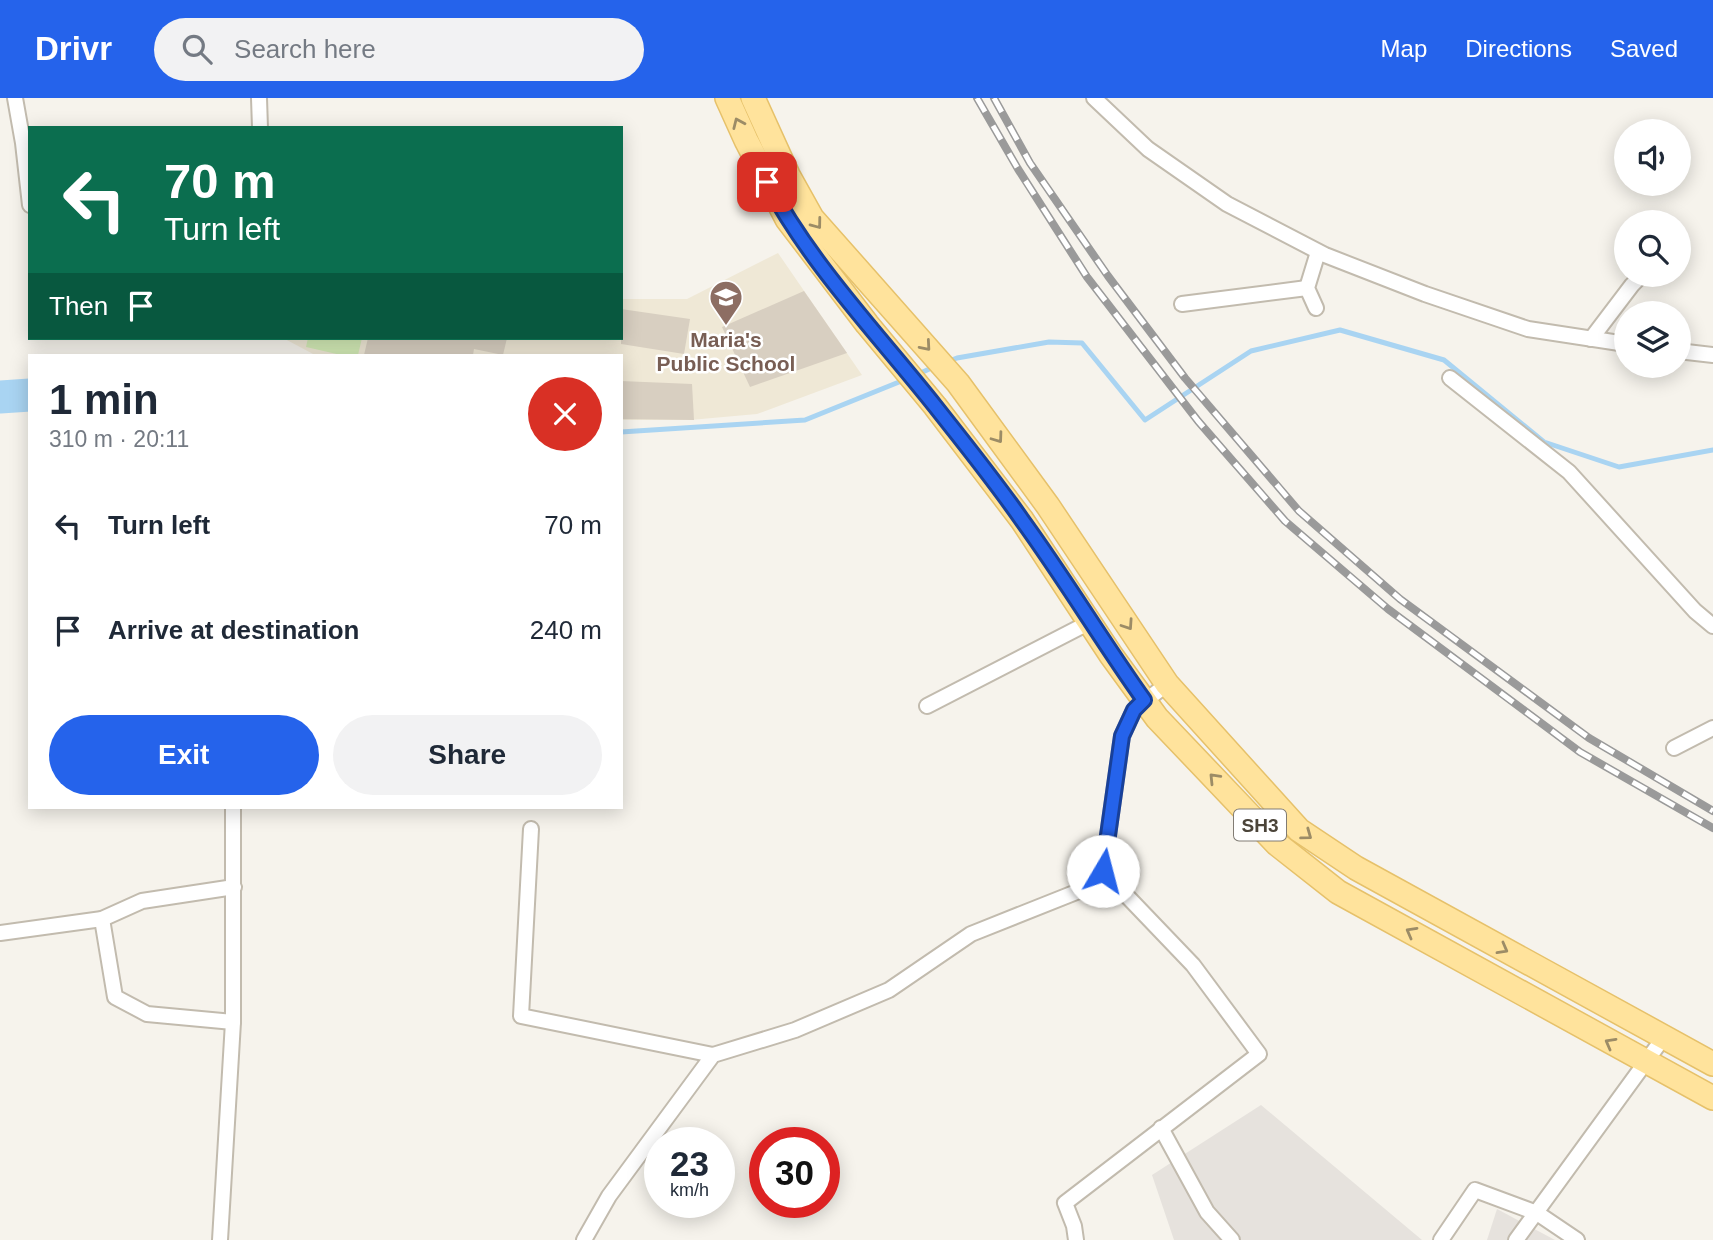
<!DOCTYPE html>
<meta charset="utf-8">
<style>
:root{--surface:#fff;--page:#f2f2f3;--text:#1f2937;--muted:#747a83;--accent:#2563eb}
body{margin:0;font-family:Arial,sans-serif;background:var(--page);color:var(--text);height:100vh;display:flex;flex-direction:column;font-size:26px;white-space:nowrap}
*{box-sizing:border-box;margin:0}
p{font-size:23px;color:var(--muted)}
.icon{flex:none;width:38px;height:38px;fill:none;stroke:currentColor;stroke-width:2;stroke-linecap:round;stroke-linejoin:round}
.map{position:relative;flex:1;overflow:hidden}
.sheet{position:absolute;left:28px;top:256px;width:595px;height:455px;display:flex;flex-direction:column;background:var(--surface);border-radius:0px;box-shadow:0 4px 18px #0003}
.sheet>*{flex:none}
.hud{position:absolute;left:28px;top:28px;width:595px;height:214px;border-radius:0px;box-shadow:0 4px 18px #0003;background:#0b6e4f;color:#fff;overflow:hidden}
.fabs{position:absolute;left:1614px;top:21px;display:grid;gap:14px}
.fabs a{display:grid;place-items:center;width:77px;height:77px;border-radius:50%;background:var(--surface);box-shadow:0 4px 18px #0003;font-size:35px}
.speed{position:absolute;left:644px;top:1029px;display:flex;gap:14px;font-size:35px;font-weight:700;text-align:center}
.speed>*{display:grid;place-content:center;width:91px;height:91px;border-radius:50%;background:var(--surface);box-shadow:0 4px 18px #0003;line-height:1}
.speed small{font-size:18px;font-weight:400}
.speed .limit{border:10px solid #d22;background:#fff;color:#111}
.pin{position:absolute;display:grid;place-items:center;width:60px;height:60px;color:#fff;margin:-30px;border-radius:14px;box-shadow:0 4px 10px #0006}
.me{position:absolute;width:77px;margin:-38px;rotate:8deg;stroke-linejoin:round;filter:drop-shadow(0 0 5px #0008)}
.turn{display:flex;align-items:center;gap:24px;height:147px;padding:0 21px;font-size:32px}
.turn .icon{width:91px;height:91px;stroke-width:2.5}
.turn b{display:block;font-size:49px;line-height:60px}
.then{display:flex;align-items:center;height:66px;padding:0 21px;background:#0003;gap:14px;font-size:26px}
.round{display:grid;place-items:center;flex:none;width:74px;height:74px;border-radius:37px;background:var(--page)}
.overview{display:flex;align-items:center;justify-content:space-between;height:119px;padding:0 21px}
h1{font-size:42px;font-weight:700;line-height:52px}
.action{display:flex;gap:14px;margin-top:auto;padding:14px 21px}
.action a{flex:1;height:80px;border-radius:42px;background:var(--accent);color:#fff;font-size:28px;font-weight:700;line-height:80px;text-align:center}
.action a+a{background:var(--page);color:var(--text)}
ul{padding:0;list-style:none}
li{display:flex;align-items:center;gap:21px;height:105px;padding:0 21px}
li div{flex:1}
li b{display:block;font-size:26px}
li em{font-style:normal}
header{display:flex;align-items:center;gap:42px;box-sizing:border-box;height:98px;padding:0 35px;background:var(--accent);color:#fff}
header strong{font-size:33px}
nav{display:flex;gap:38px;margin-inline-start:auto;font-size:24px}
.search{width:490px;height:63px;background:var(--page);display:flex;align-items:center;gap:18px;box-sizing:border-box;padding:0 24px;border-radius:38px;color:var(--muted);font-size:26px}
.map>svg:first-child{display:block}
</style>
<header>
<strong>Drivr</strong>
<div class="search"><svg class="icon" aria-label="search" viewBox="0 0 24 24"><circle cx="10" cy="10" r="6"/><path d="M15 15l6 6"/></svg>Search here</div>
<nav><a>Map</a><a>Directions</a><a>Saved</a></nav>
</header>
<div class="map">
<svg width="1713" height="1142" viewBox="0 0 1713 1142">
<rect width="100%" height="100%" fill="#f6f3ec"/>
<g fill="#e6e2dd">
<polygon points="1261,1007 1422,1142 1174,1142 1152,1077"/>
<polygon points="1497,1111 1555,1142 1487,1142"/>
</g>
<polygon fill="#efe8d6" points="778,155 862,277 757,316 690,322 621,322 621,257 315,257 283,240 621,240 621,201 687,201"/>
<polygon fill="#d2eab5" points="308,240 362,240 358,257 341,257 306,249"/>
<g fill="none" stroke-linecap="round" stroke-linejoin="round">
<g stroke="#a9d4f2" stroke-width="5">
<polyline points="949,263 957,260 1049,244 1082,245 1145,322 1251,253 1340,232 1444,262 1544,344 1619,369 1713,352"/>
<polyline points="916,277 936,268"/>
<polyline points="621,334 805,322 904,282"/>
</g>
<polyline stroke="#a9d4f2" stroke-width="33" points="0,299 30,297"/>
</g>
<g fill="#d8cfc1">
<polygon points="804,193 847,255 750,289 722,229"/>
<polygon points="621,211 690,221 684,256 621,246"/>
<polygon points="368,240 507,240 503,257 474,251 473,257 364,257"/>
<polygon points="621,283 692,286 694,322 621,321"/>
</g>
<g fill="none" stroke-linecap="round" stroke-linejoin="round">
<defs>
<g id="minor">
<polyline points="15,0 23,45 30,107"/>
<polyline points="259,0 260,30"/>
<polyline points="1094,0 1148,51 1227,106 1325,157 1425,196 1528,231 1626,246"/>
<polyline points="1182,206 1307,190"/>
<polyline points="1316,210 1307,190 1318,154"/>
<polyline points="1591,241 1632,187 1642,177"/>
<polyline points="1678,253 1713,257"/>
<polyline points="1450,280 1569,374 1695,513 1713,528"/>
<polyline points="927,608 1090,524"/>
<polyline points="1674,650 1713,630"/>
<polyline points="531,731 521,918 713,957"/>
<polyline points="102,821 115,899 147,916 233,924"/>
<polyline points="0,835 102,821 142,803 234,789"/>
<polyline points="1161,1030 1207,1114 1232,1142"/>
<polyline points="220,1142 233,924 233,709"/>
<polyline points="584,1142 609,1098 713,957 795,932 889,892 971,836 1079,793 1103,773 1122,638 1134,612 1167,586"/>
<polyline points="1076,1142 1074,1128 1065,1105 1259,956 1193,867 1103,773"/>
<polyline points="1441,1142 1475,1092 1537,1115 1577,1142"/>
<polyline points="1516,1142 1664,939"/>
</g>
<g id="primary">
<polyline points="727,0 746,42 787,121 867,226 935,308 1022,422 1111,557 1157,620 1277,746 1338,794 1713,1000"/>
<polyline points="753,0 788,77 812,120 958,285 1048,408 1167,586 1299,732 1356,770 1713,966"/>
</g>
</defs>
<use href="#minor" stroke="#c2bbae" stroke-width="18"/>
<use href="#primary" stroke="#e6c16a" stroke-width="26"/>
<use href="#minor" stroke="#fff" stroke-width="14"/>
<use href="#primary" stroke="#ffe39c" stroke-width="23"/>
<defs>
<g id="rail">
<polyline points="977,0 1018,71 1087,179 1198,323 1285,423 1388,511 1580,654 1713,730"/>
<polyline points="994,0 1030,65 1108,178 1185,280 1299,413 1400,501 1589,640 1713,713"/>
</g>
</defs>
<use href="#rail" stroke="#9a9a9a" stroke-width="8"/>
<use href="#rail" stroke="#fff" stroke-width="5" stroke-dasharray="16" stroke-linecap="butt"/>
</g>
<defs><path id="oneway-chevron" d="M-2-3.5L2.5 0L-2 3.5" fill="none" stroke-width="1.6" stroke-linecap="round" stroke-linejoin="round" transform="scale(1.75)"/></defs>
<g stroke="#9c8c66">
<use href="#oneway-chevron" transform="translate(738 25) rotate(-114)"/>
<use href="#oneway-chevron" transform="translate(817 126) rotate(53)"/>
<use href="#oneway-chevron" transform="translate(926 248) rotate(49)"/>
<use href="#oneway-chevron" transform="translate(998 340) rotate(54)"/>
<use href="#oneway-chevron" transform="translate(1128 527) rotate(56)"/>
<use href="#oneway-chevron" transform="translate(1214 680) rotate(-134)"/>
<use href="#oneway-chevron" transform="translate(1307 737) rotate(36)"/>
<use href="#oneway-chevron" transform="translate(1411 834) rotate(-151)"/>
<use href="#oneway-chevron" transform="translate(1503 851) rotate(29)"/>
<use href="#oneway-chevron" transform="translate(1610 945) rotate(-151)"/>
</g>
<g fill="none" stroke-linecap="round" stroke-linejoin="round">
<defs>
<path id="route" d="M 767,84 C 811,167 877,235 935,308 C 965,346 995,383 1022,422 C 1065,481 1102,543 1144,602 L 1134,612 L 1122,638 L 1103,773"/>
</defs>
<use href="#route" stroke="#184099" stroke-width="18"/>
<use href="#route" stroke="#2563eb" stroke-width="12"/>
</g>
<defs>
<symbol id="school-pin" viewBox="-11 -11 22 30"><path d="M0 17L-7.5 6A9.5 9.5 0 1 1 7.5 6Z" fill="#8d6e63" stroke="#fff"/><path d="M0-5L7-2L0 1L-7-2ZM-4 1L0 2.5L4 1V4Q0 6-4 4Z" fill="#fff"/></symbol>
</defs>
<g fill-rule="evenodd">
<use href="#school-pin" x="707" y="180" width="38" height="52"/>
</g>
<g text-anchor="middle" stroke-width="5" stroke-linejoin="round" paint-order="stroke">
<rect fill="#fff" stroke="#817c74" stroke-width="2" x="1234" y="711.5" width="52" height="31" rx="5"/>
<g font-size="19" font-weight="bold" fill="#4b4439">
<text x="1260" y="734">SH3</text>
</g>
<g font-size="21" font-weight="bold" fill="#785e54" stroke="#fff">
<text x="726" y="249">Maria's<tspan x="726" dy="24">Public School</tspan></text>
</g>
</g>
</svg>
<div class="fabs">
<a><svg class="icon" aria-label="sound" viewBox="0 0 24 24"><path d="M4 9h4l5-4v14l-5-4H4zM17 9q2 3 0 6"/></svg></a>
<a><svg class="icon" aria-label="search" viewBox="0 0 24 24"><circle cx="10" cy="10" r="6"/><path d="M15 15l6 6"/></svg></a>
<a><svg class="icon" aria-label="layers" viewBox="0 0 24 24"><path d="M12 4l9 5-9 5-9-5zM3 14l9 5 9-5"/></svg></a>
</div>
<div class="speed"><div>23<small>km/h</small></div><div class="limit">30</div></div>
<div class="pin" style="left:767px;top:84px;background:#d93025"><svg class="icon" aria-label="arrive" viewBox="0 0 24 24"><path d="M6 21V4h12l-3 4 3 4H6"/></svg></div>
<svg class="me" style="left:1103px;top:773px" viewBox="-20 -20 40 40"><circle r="19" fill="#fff"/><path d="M0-13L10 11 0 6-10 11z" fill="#2563eb"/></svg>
<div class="hud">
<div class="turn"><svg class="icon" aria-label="left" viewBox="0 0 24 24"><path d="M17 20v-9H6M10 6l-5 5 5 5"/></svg><div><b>70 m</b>Turn left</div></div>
<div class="then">Then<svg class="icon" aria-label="arrive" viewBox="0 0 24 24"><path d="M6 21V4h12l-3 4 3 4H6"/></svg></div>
</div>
<section class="sheet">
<div class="overview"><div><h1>1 min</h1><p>310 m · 20:11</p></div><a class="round" style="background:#d93025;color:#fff"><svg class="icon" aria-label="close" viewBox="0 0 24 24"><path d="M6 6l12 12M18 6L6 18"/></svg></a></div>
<ul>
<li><svg class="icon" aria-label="left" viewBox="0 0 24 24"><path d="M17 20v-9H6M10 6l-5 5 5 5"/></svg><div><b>Turn left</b></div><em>70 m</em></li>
<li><svg class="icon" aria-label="arrive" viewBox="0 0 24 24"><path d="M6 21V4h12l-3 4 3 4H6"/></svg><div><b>Arrive at destination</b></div><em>240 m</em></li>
</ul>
<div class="action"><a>Exit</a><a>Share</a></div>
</section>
</div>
